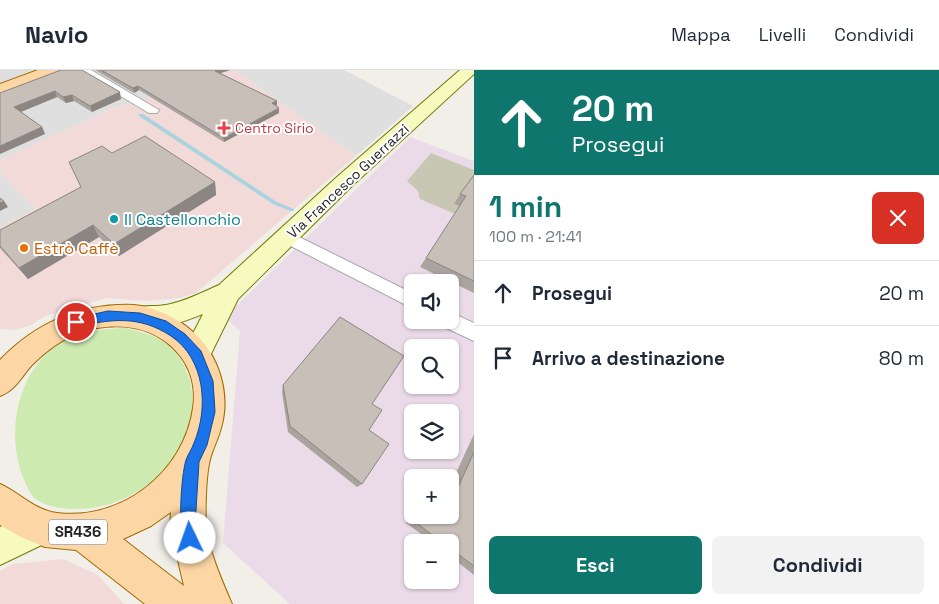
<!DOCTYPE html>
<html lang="it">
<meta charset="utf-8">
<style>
:root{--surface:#fff;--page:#f2f2f3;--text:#1f2937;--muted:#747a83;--line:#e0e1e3;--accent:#0f766e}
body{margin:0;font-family:"Space Grotesk",sans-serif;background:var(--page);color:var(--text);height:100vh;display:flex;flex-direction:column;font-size:19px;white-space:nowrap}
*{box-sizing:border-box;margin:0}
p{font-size:16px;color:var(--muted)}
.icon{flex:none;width:28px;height:28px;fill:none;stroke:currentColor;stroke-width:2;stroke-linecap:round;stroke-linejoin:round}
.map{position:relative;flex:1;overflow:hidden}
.panel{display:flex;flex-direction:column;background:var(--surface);width:465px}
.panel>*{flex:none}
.top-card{background:#0f766e;color:#fff;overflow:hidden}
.tools{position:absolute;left:404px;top:204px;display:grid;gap:10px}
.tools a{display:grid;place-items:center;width:55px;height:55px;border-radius:8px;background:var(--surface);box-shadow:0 1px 4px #0004;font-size:25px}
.pin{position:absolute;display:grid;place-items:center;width:42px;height:42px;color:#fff;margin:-21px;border:2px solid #fff;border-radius:50%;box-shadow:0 1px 5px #0007}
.me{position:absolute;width:55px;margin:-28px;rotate:357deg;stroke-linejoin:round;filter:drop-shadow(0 0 4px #0008)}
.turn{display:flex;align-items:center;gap:18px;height:105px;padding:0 15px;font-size:22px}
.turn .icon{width:65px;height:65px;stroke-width:2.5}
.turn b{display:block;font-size:35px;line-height:42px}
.round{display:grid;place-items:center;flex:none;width:52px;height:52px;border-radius:8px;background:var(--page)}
.summary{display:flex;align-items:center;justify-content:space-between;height:85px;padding:0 15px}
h1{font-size:30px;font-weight:800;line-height:38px;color:var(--accent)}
.action{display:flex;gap:10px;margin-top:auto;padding:10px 15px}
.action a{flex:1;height:58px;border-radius:8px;background:var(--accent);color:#fff;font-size:20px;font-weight:800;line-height:58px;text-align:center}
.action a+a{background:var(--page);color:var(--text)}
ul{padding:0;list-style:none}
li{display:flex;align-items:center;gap:15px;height:65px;padding:0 15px;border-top:1px solid var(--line)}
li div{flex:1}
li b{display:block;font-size:19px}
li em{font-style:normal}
header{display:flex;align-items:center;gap:30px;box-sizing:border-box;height:70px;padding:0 25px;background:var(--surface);border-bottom:1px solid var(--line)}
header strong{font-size:24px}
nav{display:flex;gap:28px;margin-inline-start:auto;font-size:18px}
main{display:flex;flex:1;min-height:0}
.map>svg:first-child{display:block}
</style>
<header>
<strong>Navio</strong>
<nav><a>Mappa</a><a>Livelli</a><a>Condividi</a></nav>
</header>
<main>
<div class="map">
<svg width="474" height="534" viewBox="0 0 474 534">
<rect width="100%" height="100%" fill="#f2efe9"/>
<g fill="#e0dfdf">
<polygon points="0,0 228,0 145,29 113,38 0,90"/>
<polygon points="234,0 344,0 413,36 356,86"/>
<polygon points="0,102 36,139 0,157"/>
</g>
<g fill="#f2dad9">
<polygon points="228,0 234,0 356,86 196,223 180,228 149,231 106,228 45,246 29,256 12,260 0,259 0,157 35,139 0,102 0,90 113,38 145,29"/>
<polygon points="63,489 98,505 124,534 0,534 0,501 12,494"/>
</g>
<path fill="#ebdbe8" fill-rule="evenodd" d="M 410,67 L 474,91 L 474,534 L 290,534 L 223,473 L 240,261 L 225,247 ZM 412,212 L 450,212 L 450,250 L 412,250 ZM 412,278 L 450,278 L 450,315 L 412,315 ZM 412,342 L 450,342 L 450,380 L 412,380 ZM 412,408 L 450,408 L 450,445 L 412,445 ZM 412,472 L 450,472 L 450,510 L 412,510 Z"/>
<polygon fill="#c7c7b4" points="431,83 474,100 474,152 420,129 418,121 407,111"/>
<path fill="#cdebb0" d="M 126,258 C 140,262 156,265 168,275 C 182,287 191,306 192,324 C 197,386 138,439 77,439 C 63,439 46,437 34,428 C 0,379 11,289 77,265 C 93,259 109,259 126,258 Z"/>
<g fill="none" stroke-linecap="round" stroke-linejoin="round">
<polygon fill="#aad3df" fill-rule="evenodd" points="139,44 143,44 277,132 294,139 294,141 290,141 273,134 139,46"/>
<defs>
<g id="minor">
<polygon points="77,0 91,0 159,40 157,43 149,43"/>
<polygon points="287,161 412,223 412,238 281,171 279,167 281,163"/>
<polygon points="450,242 474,253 474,271 442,256 439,250 450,250"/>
</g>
<g id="secondary">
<path d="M 460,0 L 474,0 L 474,4 L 352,116 L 238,229 L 206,294 L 196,298 L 186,294 L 182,285 L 203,244 C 180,253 156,263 131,255 L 127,247 L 131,239 C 143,235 154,237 166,235 C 184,232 203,222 219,215 L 338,106 Z"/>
<polygon points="39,439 52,444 57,457 52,470 0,495 0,457"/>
</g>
<g id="primary">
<polygon points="38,0 60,0 57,3 0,25 0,14"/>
<path d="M 134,235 C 154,237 176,247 192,261 C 219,284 231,324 221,358 C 218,370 211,382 209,394 C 206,409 205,439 206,455 C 208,479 222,511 232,534 L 145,534 L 76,480 L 45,477 L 21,467 L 0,455 L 0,414 C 20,423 34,440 57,443 C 122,451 184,402 193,338 C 197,311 187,288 166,272 C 146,257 121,254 97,258 C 72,262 50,277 32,295 C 21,307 16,320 0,326 L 0,290 C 37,252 81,233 134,235 ZM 171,442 L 170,456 L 184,516 L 123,469 L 151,456 Z"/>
</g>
</defs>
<use href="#minor" stroke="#a9a9a9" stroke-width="2"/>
<use href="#secondary" stroke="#707d05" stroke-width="2"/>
<use href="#primary" stroke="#a06b00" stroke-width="2"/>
<use href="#minor" fill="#fff" fill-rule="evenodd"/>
<use href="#secondary" fill="#f7fabf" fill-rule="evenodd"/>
<use href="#primary" fill="#fcd6a4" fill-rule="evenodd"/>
</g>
<g fill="#aba49e">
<polygon points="61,0 121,29 92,42 74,31 66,33 57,27 21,42 42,57 45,64 0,23"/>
<polygon points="95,0 230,0 220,3 277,31 276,35 279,38 279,43 224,72 139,20 134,23"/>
<polygon points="112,83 215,112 216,125 119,186 99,167 28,209 0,178 0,160 81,117 69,92"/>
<polygon points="474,105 474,223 420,197 460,136 454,134 460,124"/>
<polygon points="283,315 372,334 369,360 362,414 357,417 288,362 282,322"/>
<polygon points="474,364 474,505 450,486 450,472 432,472 406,453 412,442 412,445 450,445 450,416"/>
</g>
<g fill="#8b8681">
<polygon points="217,0 230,0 215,5 215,1"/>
<polygon points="138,16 139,20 134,23 133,18"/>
<polygon points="55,21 57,27 18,43 14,37"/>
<polygon points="120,22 121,29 92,42 90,36"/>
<polygon points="72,25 74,31 66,33 63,27"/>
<polygon points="277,31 277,35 272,37 272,33"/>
<polygon points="279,38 279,43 224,72 224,68"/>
<polygon points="42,57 45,64 0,84 0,76"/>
<polygon points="215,112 216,125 119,186 114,174"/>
<polygon points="4,131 8,137 0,141 0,133"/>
<polygon points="93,155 99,167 28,209 19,198"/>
</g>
<g fill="#c7bfb8" stroke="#8b8681">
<polygon points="61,0 82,0 120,22 90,36 72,25 63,27 55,21 14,37 42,57 0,76 0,23"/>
<polygon points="101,0 217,0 215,1 277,31 272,33 279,38 224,68 138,16 133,18"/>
<polygon points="145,66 215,112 114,174 93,155 19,198 0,176 0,160 81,117 69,92 102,76 112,83"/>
<polygon points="474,105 474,211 426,188 466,126 460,124"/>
<polygon points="0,128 4,131 0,133"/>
<polygon points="340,247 404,286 372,334 382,340 369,360 389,374 362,414 290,356 283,315"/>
<polygon points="474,382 474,496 450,478 450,472 442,472 415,452 418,445 450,445 450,435"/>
</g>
<path fill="#1a73e8" stroke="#114b97" d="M 108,241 L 140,243 L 166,251 L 185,264 L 201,281 L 213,311 L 215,342 L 207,375 L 199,392 L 195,456 L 197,468 L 195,473 L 190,476 L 184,473 C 178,459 181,406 186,390 C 188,384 192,379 194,373 C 209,337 205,289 171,266 C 139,245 111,249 76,257 L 70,252 L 76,248 Z"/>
<path fill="#e0444e" stroke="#fff" stroke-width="2" d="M221.5 50.5h5v5h5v5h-5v5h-5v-5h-5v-5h5z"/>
<circle fill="#0f9aa8" stroke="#fff" stroke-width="2" cx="114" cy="149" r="5"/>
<circle fill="#e8710a" stroke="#fff" stroke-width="2" cx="24" cy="178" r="5"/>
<g text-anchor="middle" stroke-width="4" stroke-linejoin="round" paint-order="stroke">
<g font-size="14" fill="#be3a42" stroke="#fff" text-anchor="start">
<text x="235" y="63">Centro Sirio</text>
</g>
<g font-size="14" fill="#222" stroke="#fff">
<text transform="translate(348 111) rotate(-43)" y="5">Via Francesco Guerrazzi</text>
</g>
<rect fill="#fff" stroke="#646464" stroke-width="1" x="49" y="449.5" width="58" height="25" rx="4"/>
<g font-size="15" font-weight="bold" fill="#222">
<text x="78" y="467">SR436</text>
</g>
<g font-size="16" fill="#0d838f" stroke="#fff" text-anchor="start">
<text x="124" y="155">Il Castellonchio</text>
</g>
<g font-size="16" fill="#c56008" stroke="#fff" text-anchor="start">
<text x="34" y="184">Estrò Caffè</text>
</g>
</g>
</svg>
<div class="tools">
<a><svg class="icon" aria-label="sound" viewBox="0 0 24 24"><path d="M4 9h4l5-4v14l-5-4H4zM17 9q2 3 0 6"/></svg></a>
<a><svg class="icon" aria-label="search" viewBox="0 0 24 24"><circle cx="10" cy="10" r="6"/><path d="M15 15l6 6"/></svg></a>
<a><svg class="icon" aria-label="layers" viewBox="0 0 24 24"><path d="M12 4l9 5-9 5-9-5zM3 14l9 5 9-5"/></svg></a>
<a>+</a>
<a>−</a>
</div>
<div class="pin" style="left:76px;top:252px;background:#d93025"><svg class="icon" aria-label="arrive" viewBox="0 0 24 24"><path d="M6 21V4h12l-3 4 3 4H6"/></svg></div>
<svg class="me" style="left:190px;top:468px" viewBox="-20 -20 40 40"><circle r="19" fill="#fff"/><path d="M0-13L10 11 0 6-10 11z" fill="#1a73e8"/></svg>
</div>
<section class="panel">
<div class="top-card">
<div class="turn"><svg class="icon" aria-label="ahead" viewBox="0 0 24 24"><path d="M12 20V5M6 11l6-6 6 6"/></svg><div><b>20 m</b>Prosegui</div></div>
</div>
<div class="summary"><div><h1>1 min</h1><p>100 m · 21:41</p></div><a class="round" style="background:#d93025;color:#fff"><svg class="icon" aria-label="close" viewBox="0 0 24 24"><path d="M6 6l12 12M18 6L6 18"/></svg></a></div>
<ul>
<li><svg class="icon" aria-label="ahead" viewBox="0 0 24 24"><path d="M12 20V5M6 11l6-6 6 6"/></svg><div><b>Prosegui</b></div><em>20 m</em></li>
<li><svg class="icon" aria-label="arrive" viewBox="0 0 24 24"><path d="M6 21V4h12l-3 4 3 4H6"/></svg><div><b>Arrivo a destinazione</b></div><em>80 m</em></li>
</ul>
<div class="action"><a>Esci</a><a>Condividi</a></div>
</section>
</main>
